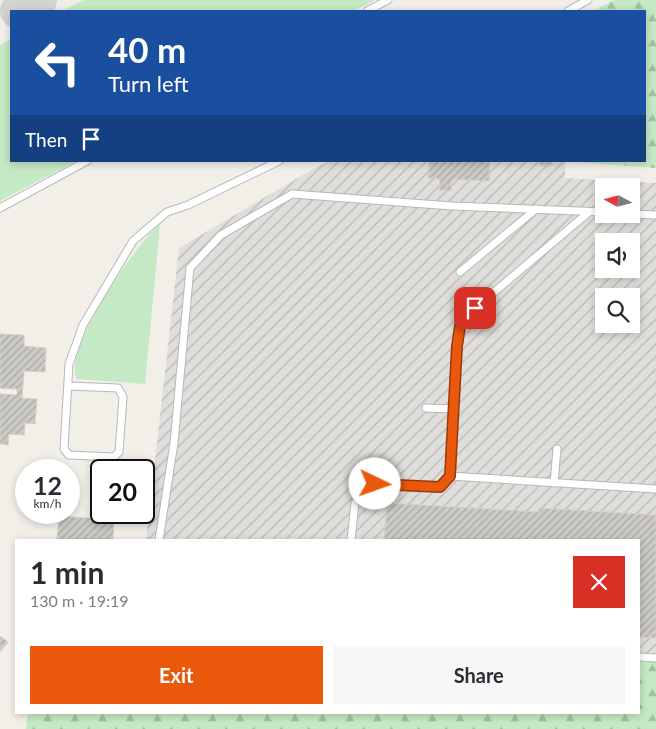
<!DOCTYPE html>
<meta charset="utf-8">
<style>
:root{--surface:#fff;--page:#f7f7f7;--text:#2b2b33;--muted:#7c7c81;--accent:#ea580c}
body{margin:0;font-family:Lato,sans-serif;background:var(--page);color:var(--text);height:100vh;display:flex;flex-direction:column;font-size:19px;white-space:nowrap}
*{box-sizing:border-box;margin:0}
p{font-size:16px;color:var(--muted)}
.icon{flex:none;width:28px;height:28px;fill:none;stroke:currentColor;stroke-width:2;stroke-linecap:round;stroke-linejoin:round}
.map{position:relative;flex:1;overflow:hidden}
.sheet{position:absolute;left:15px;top:539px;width:625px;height:175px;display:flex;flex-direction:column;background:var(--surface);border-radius:0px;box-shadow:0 2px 8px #0003}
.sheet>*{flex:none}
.top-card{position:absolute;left:10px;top:10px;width:636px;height:152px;border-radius:0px;box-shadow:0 2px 8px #0003;background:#1a4fa0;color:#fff;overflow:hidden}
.needle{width:32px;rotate:277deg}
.controls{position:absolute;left:595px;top:178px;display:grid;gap:10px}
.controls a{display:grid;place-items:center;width:45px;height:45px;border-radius:0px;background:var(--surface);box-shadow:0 2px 8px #0003;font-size:25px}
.speed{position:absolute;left:15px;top:459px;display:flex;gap:10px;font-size:25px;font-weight:700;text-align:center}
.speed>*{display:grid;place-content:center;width:65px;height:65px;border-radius:50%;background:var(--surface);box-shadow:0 2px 8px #0003;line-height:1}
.speed small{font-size:12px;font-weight:400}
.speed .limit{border:2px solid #111;border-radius:8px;background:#fff;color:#111}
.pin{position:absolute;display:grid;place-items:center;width:42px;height:42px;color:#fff;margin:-21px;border-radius:10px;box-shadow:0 2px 8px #0006}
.me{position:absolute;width:55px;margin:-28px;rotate:93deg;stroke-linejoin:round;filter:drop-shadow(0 0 4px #0008)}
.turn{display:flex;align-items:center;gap:18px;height:105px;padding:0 15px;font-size:22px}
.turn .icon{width:65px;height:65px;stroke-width:2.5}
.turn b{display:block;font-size:35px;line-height:42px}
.then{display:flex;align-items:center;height:48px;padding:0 15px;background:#0003;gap:10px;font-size:19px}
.round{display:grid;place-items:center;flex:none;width:52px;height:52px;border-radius:0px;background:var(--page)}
.overview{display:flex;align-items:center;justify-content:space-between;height:85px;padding:0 15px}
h1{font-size:30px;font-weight:700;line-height:38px}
.primary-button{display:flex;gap:10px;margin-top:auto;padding:10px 15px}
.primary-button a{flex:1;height:58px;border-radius:0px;background:var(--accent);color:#fff;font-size:20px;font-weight:700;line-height:58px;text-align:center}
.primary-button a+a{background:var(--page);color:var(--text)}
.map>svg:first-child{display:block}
</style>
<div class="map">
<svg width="656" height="729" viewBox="0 0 656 729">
<defs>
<pattern id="industrial-furrows" width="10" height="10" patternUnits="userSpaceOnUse" patternTransform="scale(1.25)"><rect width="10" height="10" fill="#e0deda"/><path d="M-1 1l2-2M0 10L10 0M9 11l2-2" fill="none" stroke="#b9b8b5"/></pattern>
<pattern id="forest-firs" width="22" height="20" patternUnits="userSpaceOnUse" patternTransform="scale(1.25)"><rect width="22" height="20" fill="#c5e8c5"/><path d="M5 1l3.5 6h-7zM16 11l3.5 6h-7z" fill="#a3c0a4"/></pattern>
<pattern id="building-hatch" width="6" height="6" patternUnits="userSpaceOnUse" patternTransform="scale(1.25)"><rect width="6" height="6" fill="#cccac5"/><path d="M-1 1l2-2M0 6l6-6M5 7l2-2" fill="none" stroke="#a9a8a4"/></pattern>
</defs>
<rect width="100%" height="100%" fill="#f1efe8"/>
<path fill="url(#industrial-furrows)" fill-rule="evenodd" d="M 330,161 L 565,161 L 565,178 L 656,183 L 656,667 L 639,666 L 639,540 L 146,540 L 179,248 L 313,169 ZM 604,186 L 631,186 L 631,214 L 604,214 ZM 604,241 L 631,241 L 631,269 L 604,269 ZM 604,296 L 631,296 L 631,324 L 604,324 Z"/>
<g fill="#c5e8c5">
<polygon points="83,0 375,0 354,11 62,11"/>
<polygon points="11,39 11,161 76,161 0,201 0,45"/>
<path d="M 160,224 L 145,384 L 77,379 C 61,351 136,244 160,224 Z"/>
</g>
<g fill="url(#forest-firs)">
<polygon points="614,0 656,0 656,168 575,162 645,161 645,11 593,11"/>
<polygon points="639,660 656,661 656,729 26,729 28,712 639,712"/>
</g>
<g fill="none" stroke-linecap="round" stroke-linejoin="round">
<polyline stroke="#d4d3d0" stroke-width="36" points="18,11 39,0"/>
</g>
<g fill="url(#building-hatch)" stroke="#d6d1c6">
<polygon points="429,161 490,161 489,181 452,179 451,191 439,190 440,179 428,178"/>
<polygon points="540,161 552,161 552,166 540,165"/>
<polygon points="0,334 24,335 24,346 46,348 45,372 24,371 22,398 37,399 35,424 25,423 24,435 9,434 8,445 0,444 0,394 17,395 17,389 0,388"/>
<polygon points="387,503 539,512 539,508 656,515 656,638 639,637 639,540 384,540"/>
<polygon points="59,516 114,520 113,540 57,540"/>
<polygon points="0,636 8,642 0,652"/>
</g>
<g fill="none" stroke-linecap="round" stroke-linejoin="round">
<defs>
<g id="lane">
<polyline points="367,11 388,0"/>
<polyline points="568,11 588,0"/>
<polyline points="0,208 87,161"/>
<polyline points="631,214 656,215"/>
<polyline points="460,272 536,209"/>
<polyline points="68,386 118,388 123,397 119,452 114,457 69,455 64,449 69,364 83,325 133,241 167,212 188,205 279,161"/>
<polyline points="426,408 454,409"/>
<polyline points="450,476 656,489"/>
<polyline points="554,483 557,449"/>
<polyline points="375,484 440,487 450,476 457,346 461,320 589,212"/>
<polyline points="159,540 174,443 190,268 221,235 292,194 452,206 604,212"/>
<polyline points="351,540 355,503"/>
<polyline points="639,657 656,658"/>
</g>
</defs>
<use href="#lane" stroke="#b5b8bc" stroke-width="9"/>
<use href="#lane" stroke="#fff" stroke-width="7"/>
</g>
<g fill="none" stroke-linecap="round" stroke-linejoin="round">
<defs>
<polyline id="route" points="375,484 440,487 450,476 457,346 461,320 475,308"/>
</defs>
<use href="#route" stroke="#983908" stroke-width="12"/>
<use href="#route" stroke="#ea580c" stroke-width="9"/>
</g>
</svg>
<div class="controls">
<a><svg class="needle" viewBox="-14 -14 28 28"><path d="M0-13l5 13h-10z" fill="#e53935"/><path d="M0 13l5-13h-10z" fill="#7c7c81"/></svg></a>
<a><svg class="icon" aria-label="sound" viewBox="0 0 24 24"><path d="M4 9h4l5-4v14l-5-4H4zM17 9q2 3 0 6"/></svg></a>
<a><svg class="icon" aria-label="search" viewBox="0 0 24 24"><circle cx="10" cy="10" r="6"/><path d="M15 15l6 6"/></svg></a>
</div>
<div class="speed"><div>12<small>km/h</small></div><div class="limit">20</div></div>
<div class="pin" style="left:475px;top:308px;background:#d93025"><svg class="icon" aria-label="arrive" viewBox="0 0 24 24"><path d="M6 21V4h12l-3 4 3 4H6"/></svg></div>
<svg class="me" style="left:375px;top:484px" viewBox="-20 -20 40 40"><circle r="19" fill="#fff"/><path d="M0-13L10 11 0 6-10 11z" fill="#ea580c"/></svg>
<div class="top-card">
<div class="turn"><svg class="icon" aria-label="left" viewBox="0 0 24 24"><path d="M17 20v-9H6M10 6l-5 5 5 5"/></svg><div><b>40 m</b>Turn left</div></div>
<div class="then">Then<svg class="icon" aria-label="arrive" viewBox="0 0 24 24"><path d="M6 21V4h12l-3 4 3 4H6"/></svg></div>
</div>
<section class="sheet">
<div class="overview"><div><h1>1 min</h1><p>130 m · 19:19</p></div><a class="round" style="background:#d93025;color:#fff"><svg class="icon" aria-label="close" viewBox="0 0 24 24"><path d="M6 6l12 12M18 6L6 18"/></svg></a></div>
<div class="primary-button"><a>Exit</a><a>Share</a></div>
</section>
</div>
